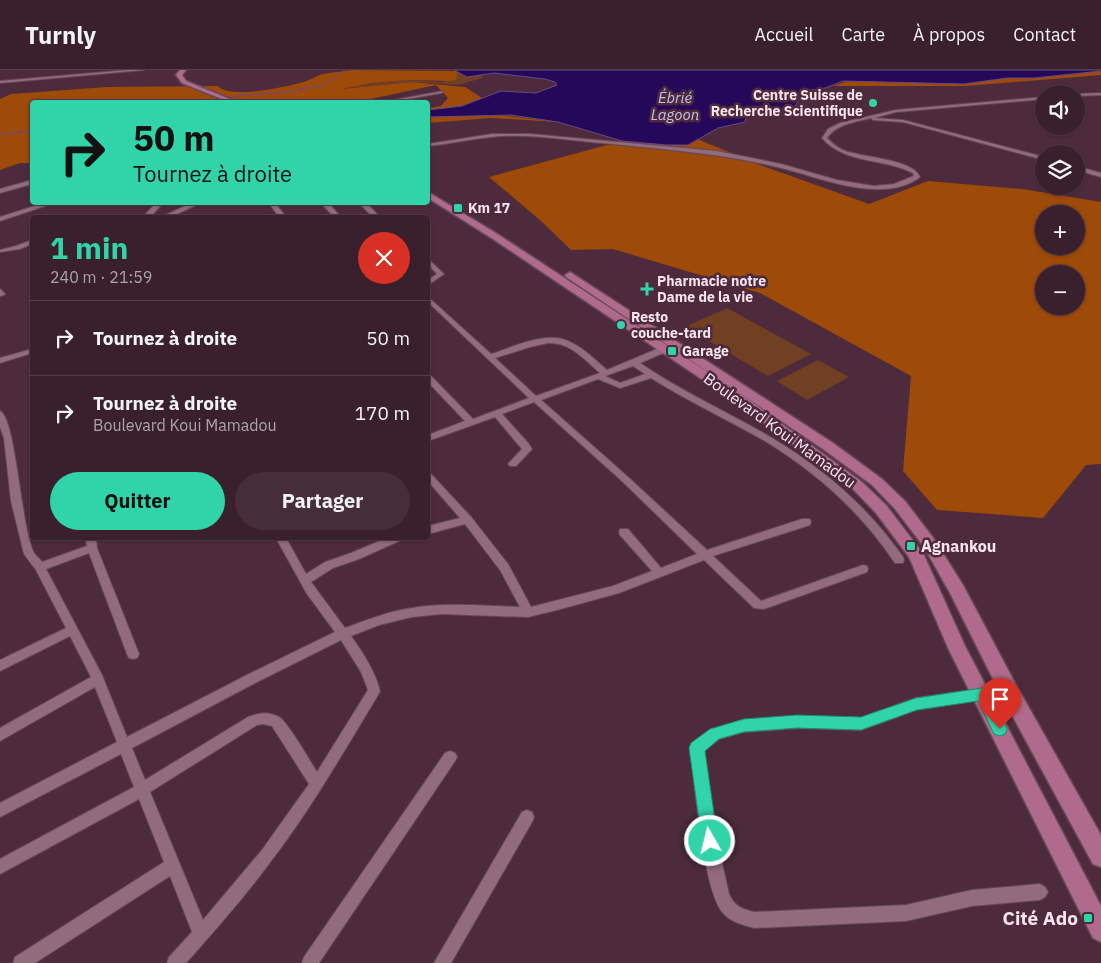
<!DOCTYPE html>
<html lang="fr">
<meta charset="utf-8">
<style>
:root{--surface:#3a202d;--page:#452d39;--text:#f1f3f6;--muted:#aba3aa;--line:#543e49;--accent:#31d4a9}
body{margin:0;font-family:"IBM Plex Sans",sans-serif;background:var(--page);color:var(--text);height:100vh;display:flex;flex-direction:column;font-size:19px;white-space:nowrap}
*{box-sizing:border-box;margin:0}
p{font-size:16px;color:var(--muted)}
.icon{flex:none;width:28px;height:28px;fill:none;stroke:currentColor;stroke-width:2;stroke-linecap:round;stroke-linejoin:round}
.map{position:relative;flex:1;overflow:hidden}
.drawer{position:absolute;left:30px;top:145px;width:400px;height:325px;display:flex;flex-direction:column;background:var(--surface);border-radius:5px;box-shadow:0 1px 4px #0004,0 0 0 1px var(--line)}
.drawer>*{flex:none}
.guide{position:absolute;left:30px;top:30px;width:400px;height:105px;border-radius:5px;box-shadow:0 1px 4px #0004,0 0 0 1px var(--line);background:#31d4a9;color:#111;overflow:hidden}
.buttons{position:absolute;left:1035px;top:15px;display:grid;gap:10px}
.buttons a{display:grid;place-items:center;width:50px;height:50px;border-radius:50%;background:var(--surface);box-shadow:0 1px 4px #0004,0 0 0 1px var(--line);font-size:25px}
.pin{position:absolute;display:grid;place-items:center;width:42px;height:42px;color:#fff;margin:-51px -21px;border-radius:50% 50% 50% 0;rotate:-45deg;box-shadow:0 0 5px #0007}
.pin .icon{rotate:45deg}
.me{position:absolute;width:55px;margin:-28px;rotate:352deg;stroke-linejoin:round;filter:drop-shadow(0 0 4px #0008)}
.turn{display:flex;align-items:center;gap:18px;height:105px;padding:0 20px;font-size:22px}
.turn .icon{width:65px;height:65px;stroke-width:2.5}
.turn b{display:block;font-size:35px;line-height:42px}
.round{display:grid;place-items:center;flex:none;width:52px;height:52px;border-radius:26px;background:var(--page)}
.headline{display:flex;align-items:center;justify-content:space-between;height:85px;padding:0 20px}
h1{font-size:30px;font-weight:700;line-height:38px;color:var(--accent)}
.primary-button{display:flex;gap:10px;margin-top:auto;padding:10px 20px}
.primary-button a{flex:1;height:58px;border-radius:30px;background:var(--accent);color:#111;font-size:20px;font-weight:700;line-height:58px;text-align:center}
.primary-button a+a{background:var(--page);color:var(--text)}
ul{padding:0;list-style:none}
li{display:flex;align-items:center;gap:15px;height:75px;padding:0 20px;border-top:1px solid var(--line)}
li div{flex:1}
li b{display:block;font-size:19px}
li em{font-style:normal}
header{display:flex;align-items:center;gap:30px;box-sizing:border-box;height:70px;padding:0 25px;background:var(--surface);border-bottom:1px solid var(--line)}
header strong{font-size:24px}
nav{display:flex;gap:28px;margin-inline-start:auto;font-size:18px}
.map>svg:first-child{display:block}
</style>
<header>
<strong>Turnly</strong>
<nav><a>Accueil</a><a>Carte</a><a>À propos</a><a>Contact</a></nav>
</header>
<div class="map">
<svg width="1101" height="893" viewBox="0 0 1101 893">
<rect width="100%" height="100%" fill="#4d2b3c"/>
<g fill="#713f21">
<polygon points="458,1 471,7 483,4 482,8 458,15 411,12 339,19 371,13 408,10 442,12 456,5"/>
<polygon points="727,238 811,284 768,306 685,257"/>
<polygon points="818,290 849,307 807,330 777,311"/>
</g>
<g fill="#9e4a09" fill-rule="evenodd">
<path d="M 351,0 L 458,1 L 456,10 L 449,11 L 408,10 L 371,13 L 341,19 L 411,12 L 465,17 L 482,28 L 453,39 L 428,40 L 428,38 L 441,36 L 448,28 L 436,15 L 357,32 L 32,32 L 32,93 L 20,93 L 0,100 L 0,29 L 11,24 L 107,17 L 218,16 C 229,30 293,16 309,10 C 314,8 318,5 323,4 C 332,2 342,2 351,0 Z"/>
<polygon points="1101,1 1101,5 966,16 833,16 851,10 964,14 1007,8 1034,8"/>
<polygon points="491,44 558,52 491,48 428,53 428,47"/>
<path d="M 697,69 L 763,96 L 869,134 L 928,111 L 1022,119 L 1101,132 L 1101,394 L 1086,395 L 1043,448 L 937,440 L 903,401 L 911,306 L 760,223 L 613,179 L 571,180 L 541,151 L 489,107 L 622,71 L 667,75 L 688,75 ZM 1044,144 L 1076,144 L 1076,176 L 1044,176 ZM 1044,204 L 1076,204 L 1076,236 L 1044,236 Z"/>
</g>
<polygon fill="#26085a" stroke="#654a86" points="454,0 1101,0 1101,1 1034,8 1007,8 964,14 843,11 825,18 811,20 801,27 795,36 778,43 746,47 745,52 718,58 688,75 667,75 622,71 558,52 511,45 428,47 428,40 462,36 501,21 536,23 557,15 555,12 545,9 494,3 467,7"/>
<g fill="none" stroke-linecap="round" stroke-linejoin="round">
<g stroke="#654a86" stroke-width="1">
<polyline points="353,0 358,0"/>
<polyline points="213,32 242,25 281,23 324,15 345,0"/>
<polyline points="0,64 32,61"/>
</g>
<defs>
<g id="street">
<polygon points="128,0 144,0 0,13 0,11"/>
<polygon points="443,21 442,23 390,32 383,32"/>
<polygon points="1101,23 1101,25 1076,26 1076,24"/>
<path d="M 1044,27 L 1044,29 L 896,42 L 874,48 L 903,50 L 1044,87 L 1044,90 L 903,52 L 873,50 L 871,48 C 855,52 837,54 827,68 C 832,73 836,77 843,80 C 861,88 912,88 920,107 C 889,131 836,114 803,104 C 736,84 670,80 601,73 C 565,70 527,63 491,67 C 470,69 449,74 428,76 L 428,74 L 492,64 L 530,64 L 717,81 L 781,94 L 837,110 L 874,116 L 894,114 L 914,106 L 913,103 C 884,88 844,94 822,68 L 828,59 L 840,53 L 896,40 Z"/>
<polygon points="1076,96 1101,103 1101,107 1076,100"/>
<polygon points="32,110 32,114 0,123 0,119"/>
<polygon points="47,132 57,132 0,151 0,147"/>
<polygon points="157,132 164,132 149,148 142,148"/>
<polygon points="194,132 203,132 168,148 159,148"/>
<polygon points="268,132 274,132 287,148 280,148"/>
<polygon points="320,132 327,132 342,148 335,148"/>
<polygon points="358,132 365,132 381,148 374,148"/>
<polygon points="32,170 32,174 20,179 0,182 0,180 16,176"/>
<polygon points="428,189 444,204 428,215 428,210 437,204 428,194"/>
<polygon points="0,219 5,224 4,225 0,226"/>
<path d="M 428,227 L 491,284 C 514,277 547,260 570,272 C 584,278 595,290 607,300 L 669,274 L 675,274 L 675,278 L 640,293 C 682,322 728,342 772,368 C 824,399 868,437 903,487 L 904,490 L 903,493 L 895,493 C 861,442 817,403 765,371 C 727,349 687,331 651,308 L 620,318 L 598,309 L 541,330 L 628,407 L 707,480 L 802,449 L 810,449 L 811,452 L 810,455 L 713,486 L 761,531 L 863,495 L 867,496 L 868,499 L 867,502 L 767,538 L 763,539 L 754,538 L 704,490 L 619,523 L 557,540 L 528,547 L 441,544 L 412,547 L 379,555 L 351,566 C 363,583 375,601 380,621 L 378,625 C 344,681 311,739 271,791 C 245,827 215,860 186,893 L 167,893 L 169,887 L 192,862 L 170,806 L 35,893 L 13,893 L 15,887 L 164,792 L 139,729 L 0,804 L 0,789 L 134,717 L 121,684 L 0,747 L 0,733 L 117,672 L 95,617 L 0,671 L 0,658 L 91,607 L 70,566 L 0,601 L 0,590 L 66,558 L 36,500 L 24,484 L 11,431 L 4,368 L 0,357 L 0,341 C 16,348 21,460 34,483 C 36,486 40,489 42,492 L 87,476 L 86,468 L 96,468 L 97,478 L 139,584 L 137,588 L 133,589 L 129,588 L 127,584 L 89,483 L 46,499 L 102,605 L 127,667 L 249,604 L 335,562 L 307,524 L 276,468 L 286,468 L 306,504 L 325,492 L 351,483 L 387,468 L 400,468 L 399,471 L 359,489 L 333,498 L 311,512 L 345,558 C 367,550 389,541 412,538 C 446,532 485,536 520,537 L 500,500 L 465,454 L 428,464 L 428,456 L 460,448 L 428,411 L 428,403 L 431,404 L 471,447 L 508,494 L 531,537 L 613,516 L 652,501 L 620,465 L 619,462 L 620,459 L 628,459 L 661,498 L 697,484 L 622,411 L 534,332 L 502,344 L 528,373 L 532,379 L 516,396 L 510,396 L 508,394 L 522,379 L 495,347 L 428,371 L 428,365 L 465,351 L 428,312 L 428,306 L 431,306 L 473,349 L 529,328 L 428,232 ZM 548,273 C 570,272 584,289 600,303 L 536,326 L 495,288 L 530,277 ZM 633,296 L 645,304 L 620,313 L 605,306 ZM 341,570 L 361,602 L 368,620 L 317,702 C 310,691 287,651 279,647 C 268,641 259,643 248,647 L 145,710 L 132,678 L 257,612 ZM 263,654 L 272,656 L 309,714 L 262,780 L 203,850 L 150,722 L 257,655 Z"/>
<polygon points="32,279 32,283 0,293 0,288"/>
<path d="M 982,619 L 986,620 L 988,624 L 986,628 L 982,629 L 916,640 L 861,660 L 797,658 L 744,662 L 719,669 L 704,681 L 715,762 L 729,824 C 734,836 742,839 754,842 L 906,835 L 972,820 L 1040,814 L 1045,817 L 1048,822 L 1045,827 L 1040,830 L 972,836 L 906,851 L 754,858 C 744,855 730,852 723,843 C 704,821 696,724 692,692 L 690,678 L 692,674 L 710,660 L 744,650 L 797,646 L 861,648 L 916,628 Z"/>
<polygon points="450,681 455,683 457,687 455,691 319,893 302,893 304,887 445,683"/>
<polygon points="527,740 532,742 534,747 532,752 451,893 434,893 522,742"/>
</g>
<g id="primary">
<polygon points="180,0 186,0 182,5 186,11 237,32 229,32 182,13 176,5"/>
<polygon points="428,122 499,165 738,322 862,412 886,435 924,485 965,576 1101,836 1101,872 1093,868 948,578 909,487 876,443 852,418 730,328 493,169 428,128"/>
<polygon points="570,202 833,373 882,409 905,431 934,469 963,515 1015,613 1101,765 1101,797 1093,794 1001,625 950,523 924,477 895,439 872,415 823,379 566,207 565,205"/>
</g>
</defs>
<use href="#street" stroke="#664857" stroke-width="2"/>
<use href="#primary" stroke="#664857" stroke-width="3"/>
<use href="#street" fill="#926b7d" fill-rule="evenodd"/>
<use href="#primary" fill="#af6a8c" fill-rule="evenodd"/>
</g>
<polygon fill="#31d4a9" stroke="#208a6e" points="982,618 987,620 1005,654 1007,659 1005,664 1000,666 994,664 978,631 917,640 861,660 797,658 744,662 719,669 705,681 718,771 716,777 710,779 704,777 702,771 689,678 691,673 710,659 744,649 797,645 861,647 916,628"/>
<g fill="#31d4a9" stroke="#4d2b3c" stroke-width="2">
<circle cx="873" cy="33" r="5"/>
<rect x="453" y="133" width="10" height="10" rx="2.5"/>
<path d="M644.5 211.5h5v5h5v5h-5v5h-5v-5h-5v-5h5z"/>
<circle cx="621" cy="255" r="5"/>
<rect x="667" y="276" width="10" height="10" rx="2.5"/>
<rect x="906" y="471" width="10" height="10" rx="2.5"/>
<rect x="1083" y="843" width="10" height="10" rx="2.5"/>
</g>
<g text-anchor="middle" stroke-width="5" stroke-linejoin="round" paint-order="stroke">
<g font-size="14" font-weight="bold" fill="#f9e3ec" stroke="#4d2b3c" text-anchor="start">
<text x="863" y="30" text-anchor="end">Centre Suisse de<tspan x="863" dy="16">Recherche Scientifique</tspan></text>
<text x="468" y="143">Km 17</text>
<text x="657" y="216">Pharmacie notre<tspan x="657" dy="16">Dame de la vie</tspan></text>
<text x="631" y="252">Resto<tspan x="631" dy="16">couche-tard</tspan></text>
<text x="682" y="286">Garage</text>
</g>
<g font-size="15" font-style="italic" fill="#c4bfed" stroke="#4d2b3c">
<text x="675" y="33">Ébrié<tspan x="675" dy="17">Lagoon</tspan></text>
</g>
<g font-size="16" fill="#f9e3ec" stroke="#4d2b3c">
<text transform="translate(780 360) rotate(36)" y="6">Boulevard Koui Mamadou</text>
</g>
<g font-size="16" font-weight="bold" fill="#f9e3ec" stroke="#4d2b3c" text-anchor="start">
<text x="921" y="482">Agnankou</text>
</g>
<g font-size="19" font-weight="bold" fill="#f9e3ec" stroke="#4d2b3c" text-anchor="end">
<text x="1078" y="855">Cité Ado</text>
</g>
</g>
</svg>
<div class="buttons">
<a><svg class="icon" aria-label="sound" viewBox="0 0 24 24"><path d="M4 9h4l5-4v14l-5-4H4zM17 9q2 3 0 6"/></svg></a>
<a><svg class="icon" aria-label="layers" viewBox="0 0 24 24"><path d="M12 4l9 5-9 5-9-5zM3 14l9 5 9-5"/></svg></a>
<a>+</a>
<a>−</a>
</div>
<div class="pin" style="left:1000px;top:659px;background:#d93025"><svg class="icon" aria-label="arrive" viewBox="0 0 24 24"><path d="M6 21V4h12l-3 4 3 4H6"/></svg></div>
<svg class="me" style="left:710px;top:771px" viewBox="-20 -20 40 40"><circle r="17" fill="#31d4a9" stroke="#fff" stroke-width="3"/><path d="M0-11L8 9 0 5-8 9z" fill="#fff"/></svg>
<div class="guide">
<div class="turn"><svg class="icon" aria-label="right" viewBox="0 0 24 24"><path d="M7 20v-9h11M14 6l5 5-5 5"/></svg><div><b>50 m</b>Tournez à droite</div></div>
</div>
<section class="drawer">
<div class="headline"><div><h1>1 min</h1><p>240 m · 21:59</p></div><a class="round" style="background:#d93025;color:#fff"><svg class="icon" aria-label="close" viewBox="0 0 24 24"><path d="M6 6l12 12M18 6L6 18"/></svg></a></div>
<ul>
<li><svg class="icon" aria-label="right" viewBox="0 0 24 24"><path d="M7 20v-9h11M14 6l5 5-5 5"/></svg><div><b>Tournez à droite</b></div><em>50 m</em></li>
<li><svg class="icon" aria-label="right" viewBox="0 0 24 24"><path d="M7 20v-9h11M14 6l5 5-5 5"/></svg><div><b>Tournez à droite</b><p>Boulevard Koui Mamadou</p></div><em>170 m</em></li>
</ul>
<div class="primary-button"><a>Quitter</a><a>Partager</a></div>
</section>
</div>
